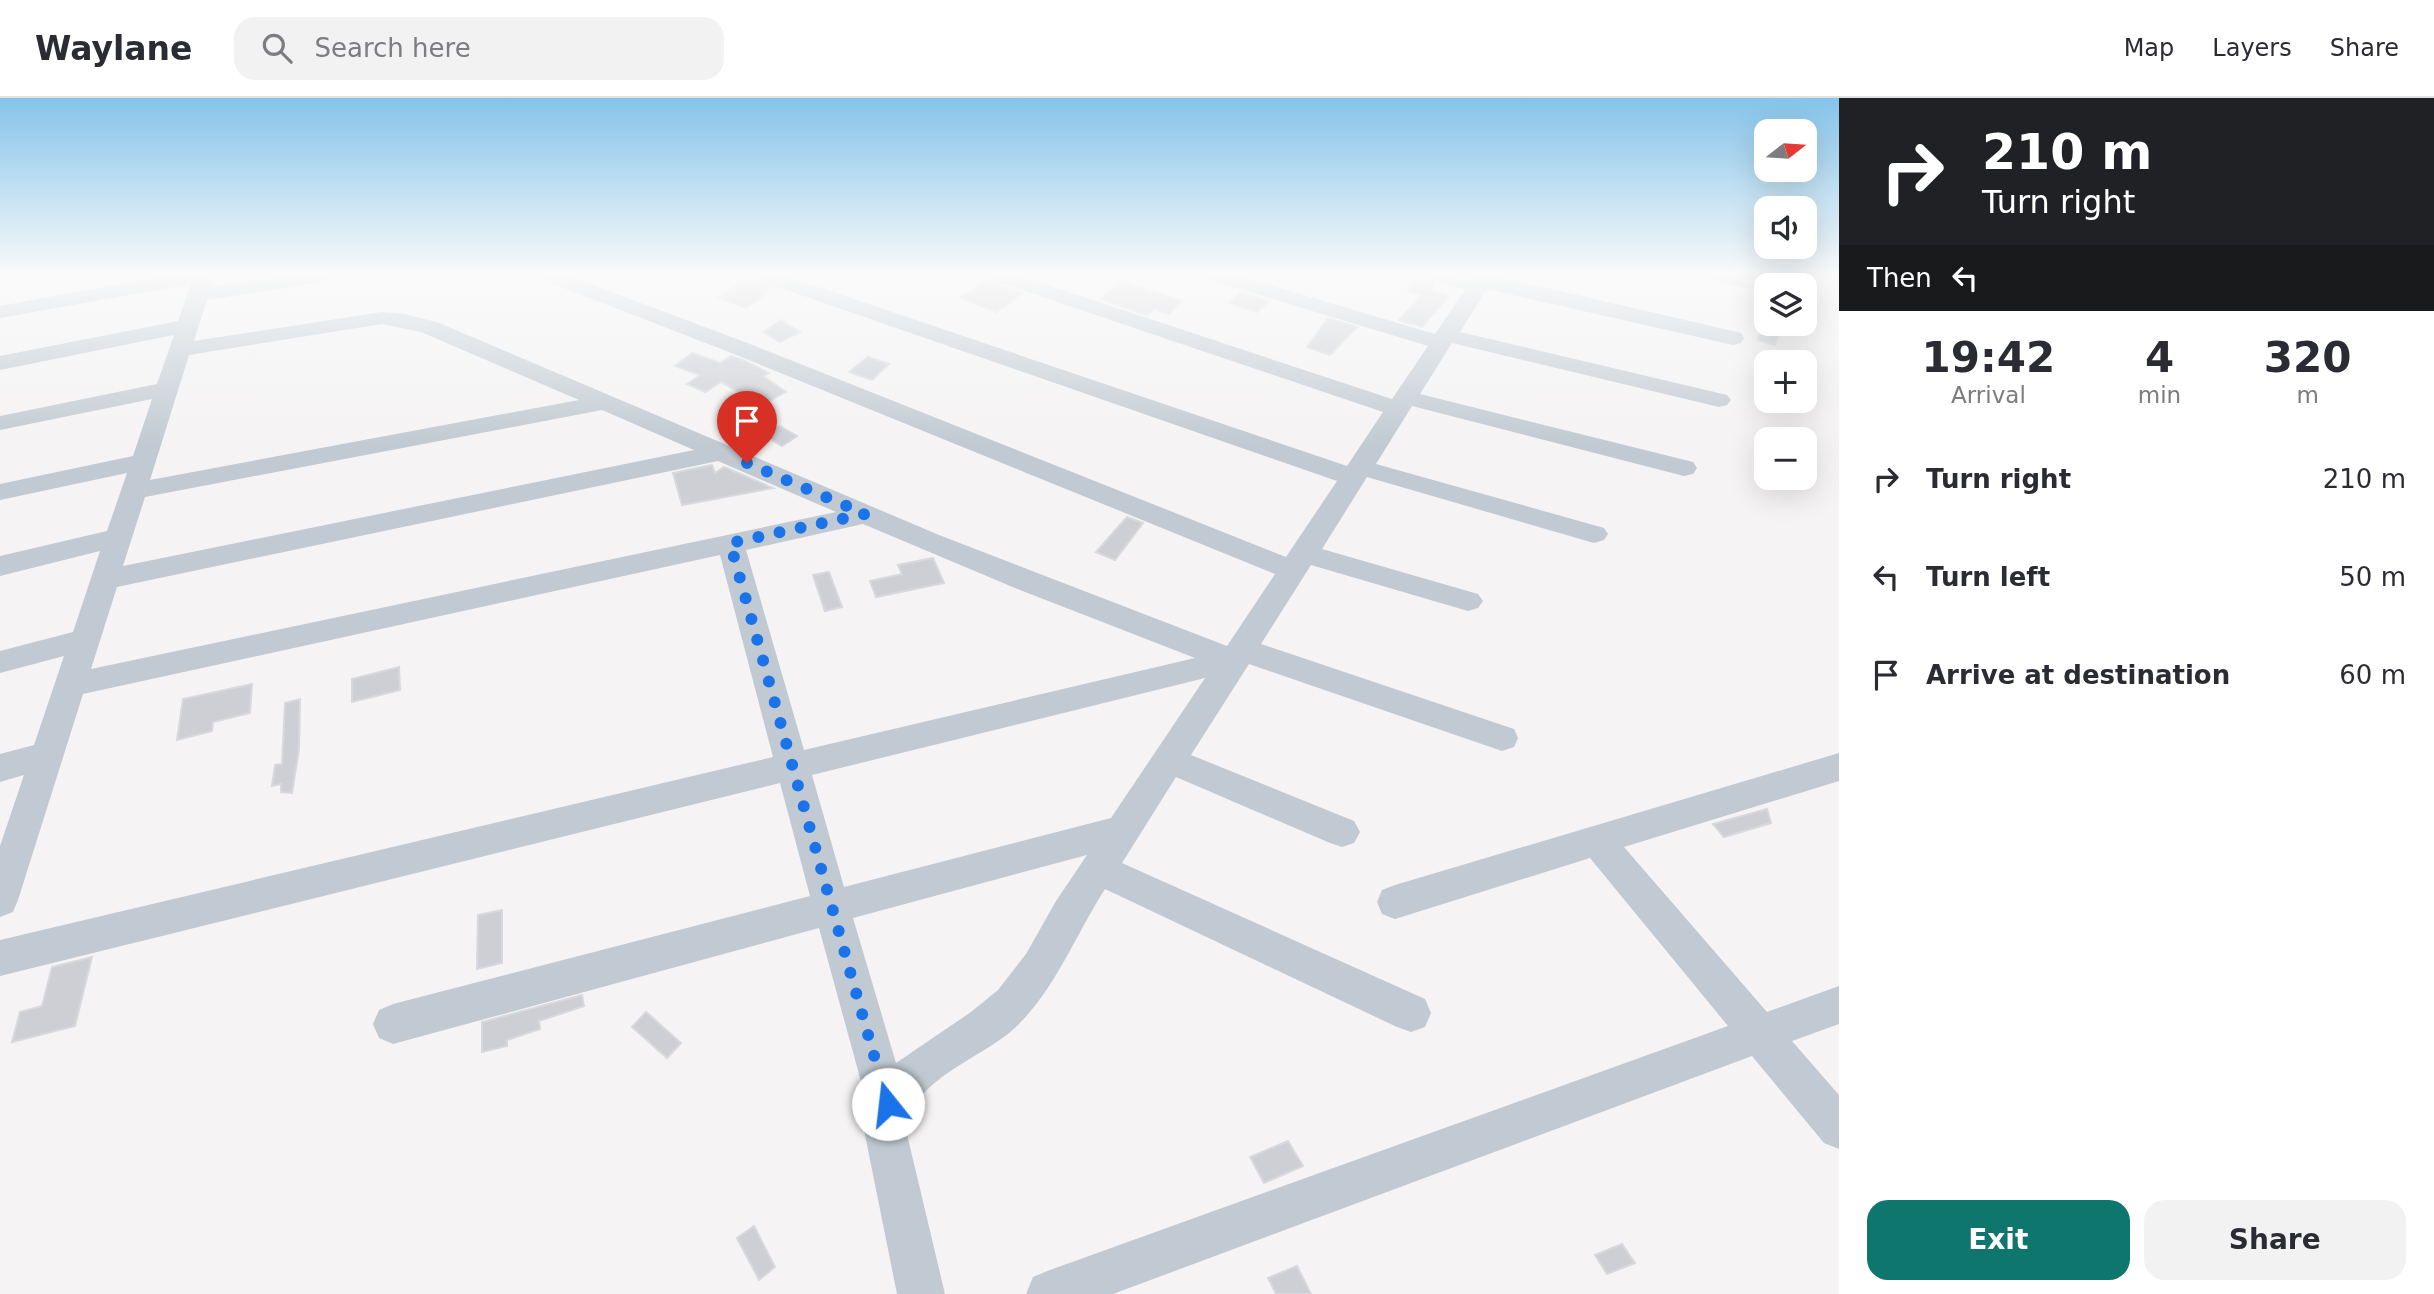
<!DOCTYPE html>
<meta charset="utf-8">
<style>
:root{--surface:#fff;--page:#f2f2f3;--text:#2b2b33;--muted:#7c7c81;--line:#e1e1e2;--accent:#0f766e}
body{margin:0;font-family:"DejaVu Sans",sans-serif;background:var(--page);color:var(--text);height:100vh;display:flex;flex-direction:column;font-size:26px;white-space:nowrap}
*{box-sizing:border-box;margin:0}
p{font-size:23px;color:var(--muted)}
.icon{flex:none;width:38px;height:38px;fill:none;stroke:currentColor;stroke-width:2;stroke-linecap:round;stroke-linejoin:round}
.map{position:relative;flex:1;overflow:hidden}
.sheet{display:flex;flex-direction:column;background:var(--surface);width:595px}
.sheet>*{flex:none}
.guide{background:#202124;color:#fff;overflow:hidden}
.needle{width:46px;rotate:73deg}
.buttons{position:absolute;left:1754px;top:21px;display:grid;gap:14px}
.buttons a{display:grid;place-items:center;width:63px;height:63px;border-radius:14px;background:var(--surface);box-shadow:0 7px 28px #0002;font-size:35px}
.pin{position:absolute;display:grid;place-items:center;width:60px;height:60px;color:#fff;margin:-72px -30px;border-radius:50% 50% 50% 0;rotate:-45deg;box-shadow:0 0 7px #0007}
.pin .icon{rotate:45deg}
.me{position:absolute;width:77px;margin:-38px;rotate:344deg;stroke-linejoin:round;filter:drop-shadow(0 0 5px #0008)}
.turn{display:flex;align-items:center;gap:24px;height:147px;padding:0 28px;font-size:32px}
.turn .icon{width:91px;height:91px;stroke-width:2.5}
.turn b{display:block;font-size:49px;line-height:60px}
.then{display:flex;align-items:center;height:66px;padding:0 28px;background:#0003;gap:14px;font-size:26px}
.eta{display:flex;justify-content:space-evenly;align-items:center;height:119px;text-align:center}
.eta b{font-size:42px;font-weight:600;line-height:49px}
.action{display:flex;gap:14px;margin-top:auto;padding:14px 28px}
.action a{flex:1;height:80px;border-radius:21px;background:var(--accent);color:#fff;font-size:28px;font-weight:600;line-height:80px;text-align:center}
.action a+a{background:var(--page);color:var(--text)}
ul{padding:0;list-style:none}
li{display:flex;align-items:center;gap:21px;height:98px;padding:0 28px}
li div{flex:1}
li b{display:block;font-size:26px}
li em{font-style:normal}
header{display:flex;align-items:center;gap:42px;box-sizing:border-box;height:98px;padding:0 35px;background:var(--surface);border-bottom:2px solid var(--line)}
header strong{font-size:33px}
nav{display:flex;gap:38px;margin-inline-start:auto;font-size:24px}
.search{width:490px;height:63px;background:var(--page);display:flex;align-items:center;gap:18px;box-sizing:border-box;padding:0 24px;border-radius:21px;color:var(--muted);font-size:26px}
main{display:flex;flex:1;min-height:0}
.map>svg:first-child{display:block}
</style>
<header>
<strong>Waylane</strong>
<div class="search"><svg class="icon" aria-label="search" viewBox="0 0 24 24"><circle cx="10" cy="10" r="6"/><path d="M15 15l6 6"/></svg>Search here</div>
<nav><a>Map</a><a>Layers</a><a>Share</a></nav>
</header>
<main>
<div class="map">
<svg width="1839" height="1196" viewBox="0 0 1839 1196">
<rect width="100%" height="100%" fill="#f5f3f3"/>
<g fill="#cdcfd5" stroke="#d7d9de" stroke-width="2">
<polygon points="748,179 770,189 764,193 768,194 746,210 718,200"/>
<polygon points="1416,179 1435,185 1430,192 1449,198 1422,229 1399,222 1422,197 1408,193"/>
<polygon points="986,182 991,184 1022,195 997,214 960,200"/>
<polygon points="1122,183 1182,203 1169,216 1154,211 1147,217 1101,201"/>
<polygon points="1241,194 1269,203 1257,214 1229,205"/>
<polygon points="1328,220 1357,229 1330,257 1307,249"/>
<polygon points="781,222 788,227 800,234 780,244 764,234"/>
<polygon points="1762,227 1780,231 1775,247 1758,242"/>
<polygon points="692,255 720,265 731,258 743,262 769,275 763,278 786,294 765,305 747,293 743,296 721,284 705,294 687,286 700,277 675,268"/>
<polygon points="868,259 889,266 872,282 849,274"/>
<polygon points="780,328 797,338 782,348 764,337"/>
<polygon points="712,367 715,375 724,369 773,390 682,407 673,375"/>
<polygon points="1127,419 1143,425 1115,462 1096,454"/>
<polygon points="933,460 944,485 876,499 870,483 902,476 898,467"/>
<polygon points="829,474 842,509 825,513 813,477"/>
<polygon points="399,569 400,592 352,604 352,581"/>
<polygon points="252,586 250,615 213,624 212,633 177,642 183,601"/>
<polygon points="300,601 299,651 292,695 281,694 281,686 272,688 275,667 282,666 285,605"/>
<polygon points="1767,711 1771,725 1724,739 1713,726"/>
<polygon points="502,812 502,865 477,871 478,817"/>
<polygon points="92,859 75,928 12,944 20,914 42,908 52,869"/>
<polygon points="582,897 584,908 539,923 540,931 507,942 507,948 482,954 482,924"/>
<polygon points="646,914 681,945 667,960 632,929"/>
<polygon points="1288,1043 1303,1068 1264,1085 1250,1059"/>
<polygon points="754,1128 775,1169 759,1182 737,1140"/>
<polygon points="1622,1146 1635,1165 1607,1176 1595,1157"/>
<polygon points="1297,1168 1311,1196 1276,1196 1268,1180"/>
</g>
<g fill="none" stroke-linecap="round" stroke-linejoin="round">
<g fill="#c1cad2" fill-rule="evenodd">
<path d="M 164,178 L 214,178 L 211,189 L 281,178 L 333,178 L 330,182 L 323,184 L 207,202 L 194,243 L 382,214 L 405,216 L 437,224 L 939,437 L 1227,548 L 1275,476 L 734,256 L 543,182 L 540,178 L 569,178 L 750,246 L 1286,459 L 1337,383 L 758,182 L 755,178 L 786,178 L 1347,368 L 1383,314 L 992,182 L 989,178 L 1020,178 L 1392,301 L 1428,248 L 1210,182 L 1207,178 L 1240,178 L 1435,236 L 1465,192 L 1433,182 L 1430,178 L 1472,181 L 1475,178 L 1495,178 L 1733,233 L 1741,235 L 1744,240 L 1741,245 L 1733,247 L 1487,191 L 1460,234 L 1727,297 L 1731,302 L 1727,307 L 1719,309 L 1452,245 L 1420,296 L 1693,364 L 1697,370 L 1693,376 L 1684,378 L 1412,308 L 1376,366 L 1604,430 L 1608,436 L 1604,442 L 1594,445 L 1367,379 L 1322,451 L 1478,496 L 1483,503 L 1478,510 L 1468,513 L 1311,467 L 1261,546 L 1514,631 L 1518,640 L 1514,649 L 1502,653 L 1249,566 L 1191,657 L 1354,723 L 1360,734 L 1354,745 L 1342,749 L 1330,745 L 1176,679 L 1122,765 L 1425,901 L 1431,915 L 1425,929 L 1411,934 L 1397,929 L 1105,791 C 1076,836 1056,890 1017,928 C 983,961 913,979 906,1032 L 945,1196 L 897,1196 L 864,1032 L 868,1009 L 819,830 L 393,946 L 379,940 L 373,926 L 379,912 L 393,906 L 810,798 L 780,685 L 0,878 L 0,842 L 773,659 L 720,457 L 83,596 L 18,802 L 13,814 L 0,819 L 0,748 L 24,677 L 0,684 L 0,656 L 34,647 L 64,558 L 0,575 L 0,553 L 73,534 L 100,453 L 0,478 L 0,458 L 107,433 L 127,375 L 0,402 L 0,386 L 133,358 L 152,301 L 0,332 L 0,318 L 157,286 L 174,237 L 0,272 L 0,258 L 178,223 L 191,186 L 0,220 L 0,208 ZM 382,226 L 421,234 L 579,302 L 150,382 L 189,257 ZM 602,312 L 694,352 L 123,468 L 145,399 ZM 718,363 L 836,414 L 91,571 L 117,489 ZM 863,426 L 1020,492 L 1195,560 L 804,652 L 746,452 ZM 1205,580 L 1111,720 L 844,789 L 812,677 ZM 1087,757 L 1056,803 L 1026,856 L 998,892 L 971,914 L 896,965 L 853,820 Z"/>
<polygon points="1706,178 1748,178 1773,184 1776,187 1766,187 1766,194 1709,182"/>
<polygon points="1839,655 1839,683 1624,749 1767,914 1839,888 1839,926 1792,943 1839,997 1839,1051 1824,1045 1752,958 1113,1196 1026,1196 1033,1179 1050,1172 1728,928 1590,760 1395,821 1382,816 1377,804 1382,792 1395,787"/>
</g>
</g>
<linearGradient id="sky" x2="0" y2="1"><stop stop-color="#85c3ea"/><stop offset="0.51" stop-color="#fafafa"/><stop offset="1" stop-color="#fafafa" stop-opacity="0"/></linearGradient>
<rect width="1839" height="346" fill="url(#sky)"/>
<g fill="none" stroke-linecap="round" stroke-linejoin="round">
<path stroke="#1a73e8" stroke-width="12" stroke-dasharray="0 21.6" d="M 747,365 L 865,416 L 730,445 C 783,632 834,820 888,1006"/>
</g>
</svg>
<div class="buttons">
<a><svg class="needle" viewBox="-14 -14 28 28"><path d="M0-13l5 13h-10z" fill="#e53935"/><path d="M0 13l5-13h-10z" fill="#7c7c81"/></svg></a>
<a><svg class="icon" aria-label="sound" viewBox="0 0 24 24"><path d="M4 9h4l5-4v14l-5-4H4zM17 9q2 3 0 6"/></svg></a>
<a><svg class="icon" aria-label="layers" viewBox="0 0 24 24"><path d="M12 4l9 5-9 5-9-5zM3 14l9 5 9-5"/></svg></a>
<a>+</a>
<a>−</a>
</div>
<div class="pin" style="left:747px;top:365px;background:#d93025"><svg class="icon" aria-label="arrive" viewBox="0 0 24 24"><path d="M6 21V4h12l-3 4 3 4H6"/></svg></div>
<svg class="me" style="left:888px;top:1006px" viewBox="-20 -20 40 40"><circle r="19" fill="#fff"/><path d="M0-13L10 11 0 6-10 11z" fill="#1a73e8"/></svg>
</div>
<section class="sheet">
<div class="guide">
<div class="turn"><svg class="icon" aria-label="right" viewBox="0 0 24 24"><path d="M7 20v-9h11M14 6l5 5-5 5"/></svg><div><b>210 m</b>Turn right</div></div>
<div class="then">Then<svg class="icon" aria-label="left" viewBox="0 0 24 24"><path d="M17 20v-9H6M10 6l-5 5 5 5"/></svg></div>
</div>
<div class="eta">
<div><b>19:42</b><p>Arrival</p></div>
<div><b>4</b><p>min</p></div>
<div><b>320</b><p>m</p></div>
</div>
<ul>
<li><svg class="icon" aria-label="right" viewBox="0 0 24 24"><path d="M7 20v-9h11M14 6l5 5-5 5"/></svg><div><b>Turn right</b></div><em>210 m</em></li>
<li><svg class="icon" aria-label="left" viewBox="0 0 24 24"><path d="M17 20v-9H6M10 6l-5 5 5 5"/></svg><div><b>Turn left</b></div><em>50 m</em></li>
<li><svg class="icon" aria-label="arrive" viewBox="0 0 24 24"><path d="M6 21V4h12l-3 4 3 4H6"/></svg><div><b>Arrive at destination</b></div><em>60 m</em></li>
</ul>
<div class="action"><a>Exit</a><a>Share</a></div>
</section>
</main>
